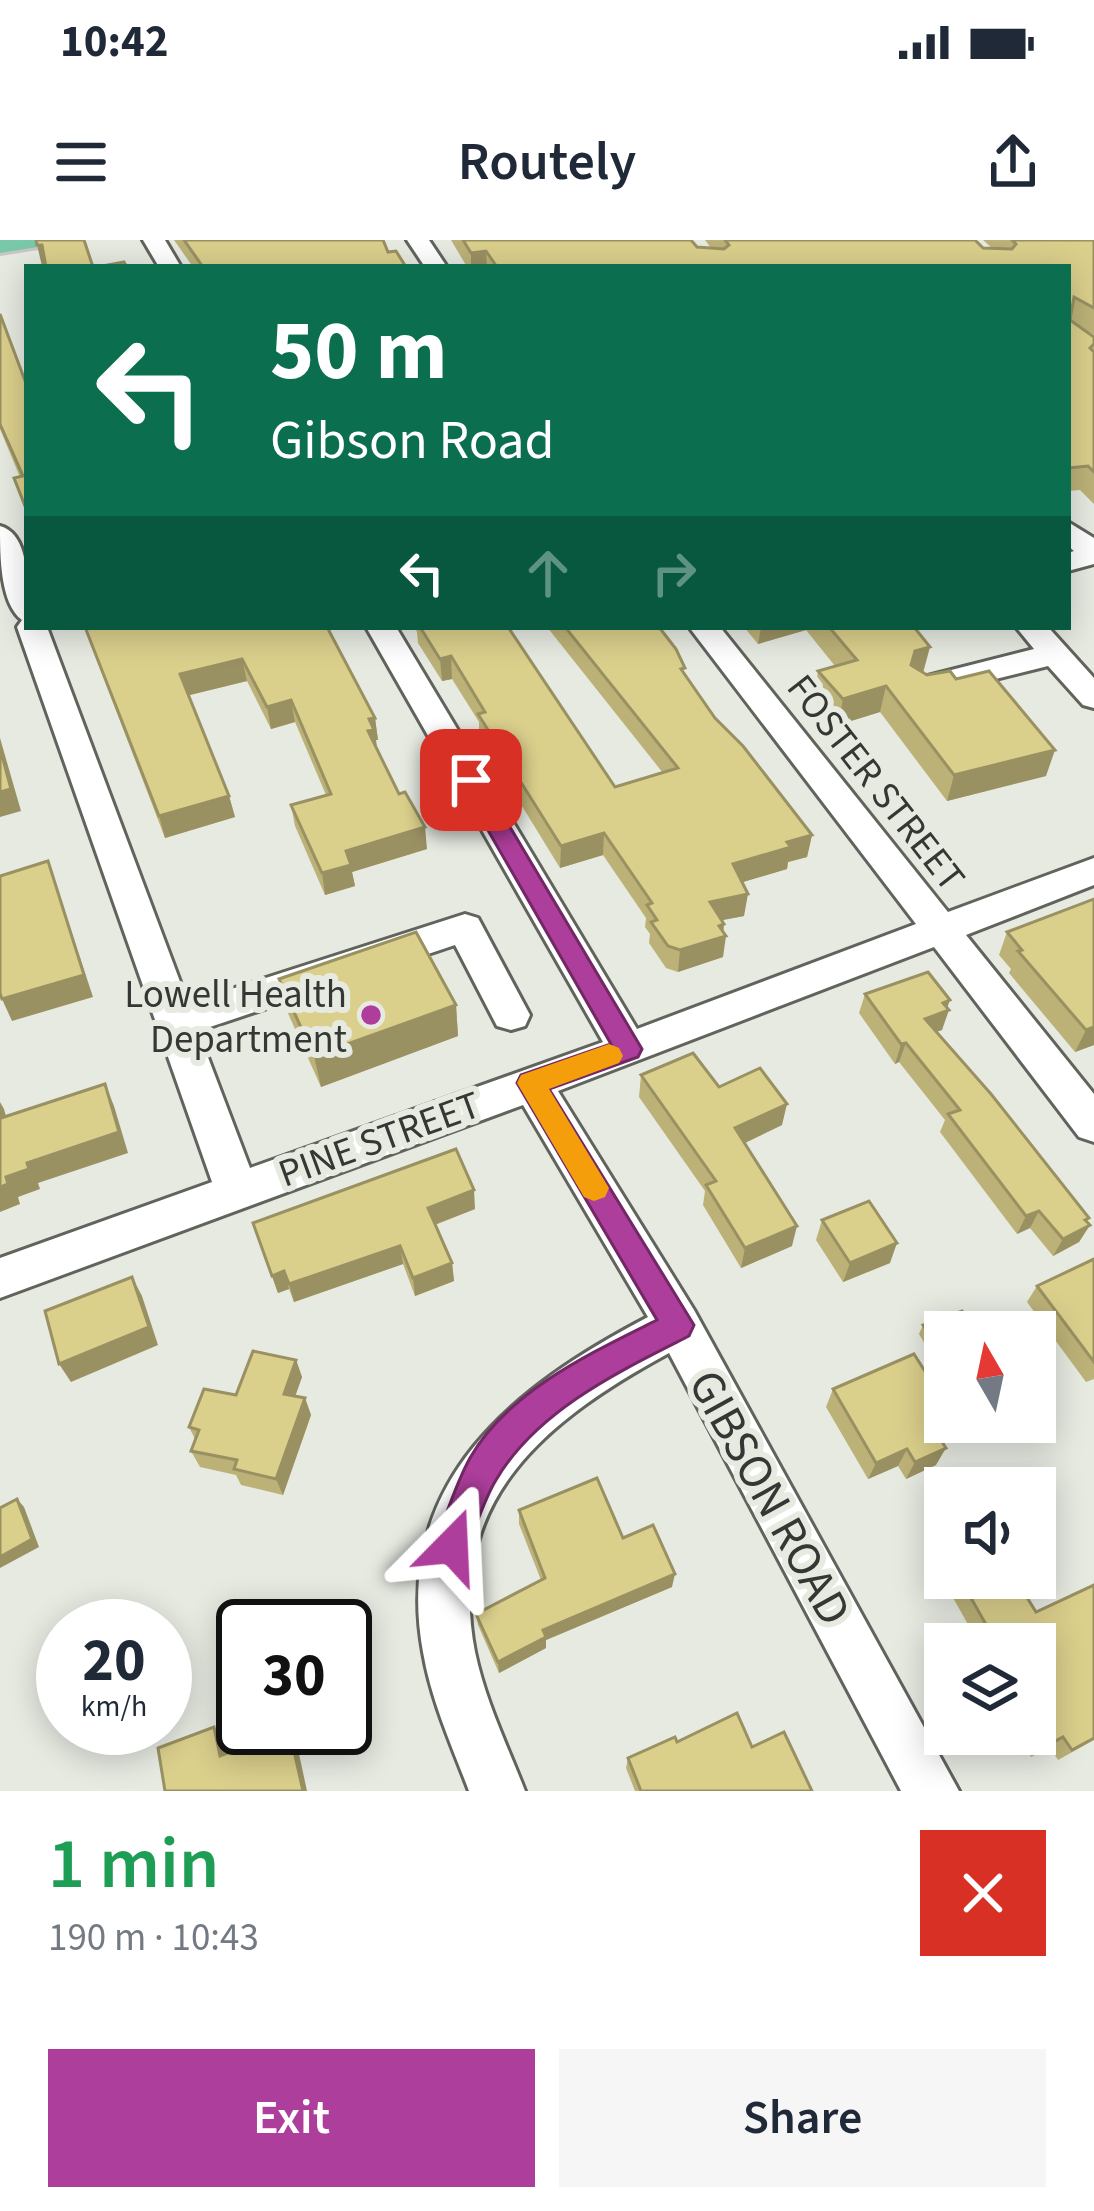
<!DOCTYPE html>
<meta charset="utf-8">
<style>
:root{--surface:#fff;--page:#f6f6f7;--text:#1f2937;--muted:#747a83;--accent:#ae3e9c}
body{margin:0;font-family:"Source Sans 3",sans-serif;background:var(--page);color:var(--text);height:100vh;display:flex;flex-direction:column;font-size:45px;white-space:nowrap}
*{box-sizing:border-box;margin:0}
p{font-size:39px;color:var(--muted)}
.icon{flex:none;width:66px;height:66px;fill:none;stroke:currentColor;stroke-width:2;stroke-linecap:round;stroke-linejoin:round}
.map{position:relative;height:1551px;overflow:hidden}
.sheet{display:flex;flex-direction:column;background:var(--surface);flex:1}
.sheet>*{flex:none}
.guide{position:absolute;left:24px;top:24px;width:1047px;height:366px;border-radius:0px;box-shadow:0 6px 30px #0003;background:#0b6e4f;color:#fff;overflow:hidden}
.needle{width:78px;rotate:351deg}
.controls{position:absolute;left:924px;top:1071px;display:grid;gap:24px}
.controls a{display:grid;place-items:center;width:132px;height:132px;border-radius:0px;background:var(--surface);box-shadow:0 6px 30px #0003;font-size:60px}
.speed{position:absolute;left:36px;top:1359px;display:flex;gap:24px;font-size:60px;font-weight:700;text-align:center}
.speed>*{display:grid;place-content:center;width:156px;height:156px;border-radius:50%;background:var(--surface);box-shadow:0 6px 30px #0003;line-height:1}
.speed small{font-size:30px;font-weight:400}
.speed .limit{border:6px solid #111;border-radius:18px;background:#fff;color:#111}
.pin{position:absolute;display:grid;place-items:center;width:102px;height:102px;color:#fff;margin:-51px;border-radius:24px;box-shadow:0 6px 18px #0006}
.me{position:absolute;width:132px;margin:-66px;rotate:21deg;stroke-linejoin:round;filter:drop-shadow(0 0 9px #0008)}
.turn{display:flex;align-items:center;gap:42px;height:252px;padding:0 48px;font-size:54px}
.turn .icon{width:156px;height:156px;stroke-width:2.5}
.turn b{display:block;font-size:84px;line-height:102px}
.lanes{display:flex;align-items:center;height:114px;padding:0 48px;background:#0003;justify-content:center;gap:60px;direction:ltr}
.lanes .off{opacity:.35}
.round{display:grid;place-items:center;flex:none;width:126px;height:126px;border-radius:0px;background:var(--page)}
.headline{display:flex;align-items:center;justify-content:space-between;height:204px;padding:0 48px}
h1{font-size:72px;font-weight:600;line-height:90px;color:#1e9e55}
.primary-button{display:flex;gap:24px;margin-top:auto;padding:24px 48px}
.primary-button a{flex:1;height:138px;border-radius:0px;background:var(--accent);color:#fff;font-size:48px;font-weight:600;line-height:138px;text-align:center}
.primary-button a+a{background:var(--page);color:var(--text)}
.status{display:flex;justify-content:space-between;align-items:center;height:84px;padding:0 60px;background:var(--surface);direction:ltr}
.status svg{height:33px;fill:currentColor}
header{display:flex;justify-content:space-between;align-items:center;height:156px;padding:0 48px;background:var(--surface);font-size:54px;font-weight:600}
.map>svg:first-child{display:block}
</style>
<div class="status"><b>10:42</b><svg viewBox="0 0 49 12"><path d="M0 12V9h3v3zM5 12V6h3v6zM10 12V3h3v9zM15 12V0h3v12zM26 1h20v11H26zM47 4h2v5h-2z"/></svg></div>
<header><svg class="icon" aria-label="menu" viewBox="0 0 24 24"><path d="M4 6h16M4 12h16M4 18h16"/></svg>Routely<svg class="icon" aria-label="share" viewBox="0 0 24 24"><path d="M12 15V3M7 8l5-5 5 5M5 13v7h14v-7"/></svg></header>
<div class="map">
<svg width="1094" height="1551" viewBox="0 0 1094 1551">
<rect width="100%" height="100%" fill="#e6eae1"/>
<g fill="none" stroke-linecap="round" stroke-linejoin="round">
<defs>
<g id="minor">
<polygon points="143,0 165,0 181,27 159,27"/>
<polygon points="407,0 429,0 447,27 425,27"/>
<polygon points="1068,282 1094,298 1094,324 1068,331 1068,313 1074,311 1068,306"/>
<path d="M 0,286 C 34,295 27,360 27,387 L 47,387 L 188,763 L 465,674 L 478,678 L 530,775 L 525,786 L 511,790 L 497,786 L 455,705 L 198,791 L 250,928 L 603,802 L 366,387 L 396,387 L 637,789 L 916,684 L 689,387 L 720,387 L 948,672 L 1094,618 L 1094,645 L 966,695 L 1094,854 L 1094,902 L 1079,897 L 934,707 L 558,851 L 694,1070 L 959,1551 L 901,1551 L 669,1113 C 548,1179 445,1259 475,1412 C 485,1460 507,1505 525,1551 L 469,1551 C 452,1506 431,1460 423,1412 C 392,1242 514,1147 648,1077 L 523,865 L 0,1058 L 0,1018 L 212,942 L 17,387 L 22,380 C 0,364 0,315 0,286 Z"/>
<polygon points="1016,387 1048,387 1094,438 1094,468 1083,465 1048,426 923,457 907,447 912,440 1034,409"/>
</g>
<polygon id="major" points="0,0 48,0 44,6 0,13"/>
</defs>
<use href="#minor" stroke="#60645d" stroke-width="6"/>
<use href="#major" stroke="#c6c7c6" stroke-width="6"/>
<use href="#minor" fill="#fff" fill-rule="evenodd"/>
<use href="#major" fill="#7ac8aa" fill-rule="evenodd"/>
</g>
<g fill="#bcb278">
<polygon points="174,0 383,0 388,12 406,27 193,27"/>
<polygon points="451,0 691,0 697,7 711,8 705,0 975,0 983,8 992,8 983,0 1094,0 1094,95 1079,86 1094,97 1094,264 1080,250 1068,251 1068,27 467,27"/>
<polygon points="0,74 27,146 27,275 14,238 20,237 0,189"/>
<polygon points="84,387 327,387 375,478 378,500 376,500 377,509 427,609 352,632 355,646 325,655 295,586 291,565 326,555 295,482 271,489 247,441 189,455 229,556 235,577 165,598"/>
<polygon points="415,387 508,387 615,547 663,533 547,387 659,387 684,434 715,478 812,595 807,617 788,622 787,629 742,642 744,676 722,680 724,684 723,717 678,732 666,728 649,703 650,694 645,687 646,678 603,615 560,628 479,496 479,482 452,439 442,441 418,403 417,392"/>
<polygon points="744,387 914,387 923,432 1046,536 947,561 880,472 838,485 814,457 818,431 835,426 806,390 758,404"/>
<polygon points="1094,659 1094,805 1075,812 1009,733 1011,729 999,715 1007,692"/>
<polygon points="279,739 456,765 458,796 321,847 287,771"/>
<polygon points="865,754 947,768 942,790 936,792 1090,985 1079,1002 1053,1016 1030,988 1017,994 940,892 945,880 899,822 895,824 859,773"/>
<polygon points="641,835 719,847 782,885 745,903 792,1006 741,1028 703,965 705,951 639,857"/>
<polygon points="475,969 435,985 452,1023 454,1041 415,1056 403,1024 294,1062 289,1049 278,1053 253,983"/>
<polygon points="822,980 890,1023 843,1042 816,1000"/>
<polygon points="1094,1019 1094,1139 1086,1142 1027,1062 1037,1046"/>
<polygon points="923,1085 945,1092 945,1134 943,1135 919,1094"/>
<polygon points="296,1120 302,1137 295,1156 305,1158 311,1175 283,1255 241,1245 236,1235 200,1227 191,1211 195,1199 189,1187 236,1155"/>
<polygon points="833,1149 941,1188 935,1191 936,1225 906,1239 898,1226 868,1239 826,1167"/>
<polygon points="519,1270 623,1298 672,1347 546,1400 546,1408 499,1433 478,1385 476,1374 541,1340 519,1284"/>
<polygon points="962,1342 1036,1372 1094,1345 1094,1500 1058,1520 1050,1507 1031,1517 1018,1494 1035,1494 1035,1404 979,1404 952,1356"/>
<polygon points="677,1502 812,1551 635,1551 626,1528 628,1518"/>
</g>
<g fill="#999162">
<polygon points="37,5 42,5 47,25 42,26"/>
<polygon points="486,11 487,27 471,27 471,13"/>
<polygon points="761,387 806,387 806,390 758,404"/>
<polygon points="930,407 923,433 908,437 915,411"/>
<polygon points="451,416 452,439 442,441 440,419"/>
<polygon points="242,419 247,441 186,456 180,434"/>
<polygon points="886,446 880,472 838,485 843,459"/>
<polygon points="291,460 295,482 271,489 267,467"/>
<polygon points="375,478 378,500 376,500 377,511 368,491 369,479"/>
<polygon points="0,498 21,571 0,577"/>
<polygon points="1055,510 1046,536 947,561 954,535"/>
<polygon points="229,556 235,577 165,598 159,576"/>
<polygon points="425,587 427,609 352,632 355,646 325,655 322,633 346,611"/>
<polygon points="604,593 603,615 560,628 561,606"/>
<polygon points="812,595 807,617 788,622 787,629 730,646 733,624 787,602"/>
<polygon points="48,621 93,757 12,781 2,759"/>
<polygon points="748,654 744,676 707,683 710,662"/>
<polygon points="724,684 722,697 726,696 723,717 678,732 680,710"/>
<polygon points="950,760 946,771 949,770 942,790 918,798 925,779 943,763"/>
<polygon points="456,765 458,796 321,847 314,816"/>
<polygon points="1094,787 1094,805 1075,812 1086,790"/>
<polygon points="906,803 899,822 895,824 901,804"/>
<polygon points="105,844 114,866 128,913 38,943 40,949 18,957 20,964 0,972 0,947 6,937 27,923"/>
<polygon points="0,862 4,869 12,899 0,874"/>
<polygon points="787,864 782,885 732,909 735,888"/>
<polygon points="474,950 475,969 431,986 428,968"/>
<polygon points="1039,971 1030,988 1017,994 1026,976"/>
<polygon points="1089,978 1082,989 1090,985 1079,1002 1053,1016 1063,999"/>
<polygon points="797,986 792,1006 741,1028 745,1008"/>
<polygon points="897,1003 890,1023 843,1042 850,1023"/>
<polygon points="400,1006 403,1024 294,1062 289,1044"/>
<polygon points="452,1023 454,1041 415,1056 413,1038"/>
<polygon points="284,1031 289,1049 278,1053 272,1036"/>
<polygon points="132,1037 142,1056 158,1105 71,1142 59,1124"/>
<polygon points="296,1120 302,1137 290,1171 284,1154"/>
<polygon points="305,1158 311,1175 283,1255 276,1239"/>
<polygon points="945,1173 945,1180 941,1188 919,1197 928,1180"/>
<polygon points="946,1208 936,1225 906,1239 915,1222"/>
<polygon points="907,1209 898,1226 868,1239 876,1223"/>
<polygon points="17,1259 24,1267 39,1307 0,1328 0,1317"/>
<polygon points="675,1334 672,1347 546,1400 546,1408 499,1433 498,1422 543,1390"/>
<polygon points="214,1487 223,1498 229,1526 220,1516"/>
<polygon points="289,1489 296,1500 307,1551 303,1551"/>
</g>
<g fill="#dbcf8c" stroke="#999162" stroke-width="3">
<polygon points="36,0 84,0 93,27 46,27 42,5 37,5"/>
<polygon points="184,0 383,0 388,12 396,11 406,27 203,27"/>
<polygon points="463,0 691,0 697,7 724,9 729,5 725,0 975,0 983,8 1012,9 1016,4 1012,0 1094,0 1094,68 1074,57 1070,80 1094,97 1094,104 1090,108 1094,112 1094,232 1088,226 1068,228 1068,27 497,27 486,11 471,13"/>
<polygon points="124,22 127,27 97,27"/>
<polygon points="0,74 27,146 27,271 14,238 23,236 0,184"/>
<polygon points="85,387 327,387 375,478 369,479 374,490 368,491 399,554 405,552 425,587 346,611 351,625 322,633 291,565 331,554 291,460 267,467 242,419 180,434 229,556 159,576"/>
<polygon points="420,387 508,387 615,547 678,528 565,387 659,387 676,409 685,428 681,429 715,478 743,506 812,595 787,602 791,607 733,624 748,654 710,662 724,684 719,686 726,696 680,710 668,706 651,682 657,680 647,665 652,663 604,593 561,606 478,474 485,472 451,416 440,419"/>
<polygon points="829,387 914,387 930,407 915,411 911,425 927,435 950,431 956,439 989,431 1055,510 954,535 886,446 843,459 818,431 857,420"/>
<polygon points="0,508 11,549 0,552"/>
<polygon points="48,621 84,735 2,759 0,753 0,636"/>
<polygon points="1094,659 1094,787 1086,790 1018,711 1022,710 1007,692"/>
<polygon points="416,692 456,765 314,816 279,739"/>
<polygon points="928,732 950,760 943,763 949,770 925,779 991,854 1089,978 1085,980 1090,985 1063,999 1039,971 1026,976 948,874 960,870 906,803 901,804 865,754"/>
<polygon points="693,813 719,847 760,828 787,864 735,888 797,986 745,1008 706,945 716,941 641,835"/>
<polygon points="105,844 119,892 27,923 29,929 6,937 8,944 0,947 0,874 1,878"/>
<polygon points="456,909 474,950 428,968 452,1023 413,1038 400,1006 289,1044 284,1031 272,1036 253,983"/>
<polygon points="869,961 897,1003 850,1023 822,980"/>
<polygon points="1094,1019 1094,1122 1037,1046"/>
<polygon points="132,1037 149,1087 59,1124 45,1071"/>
<polygon points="962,1071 975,1092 945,1092 945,1122 923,1085"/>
<polygon points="253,1111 296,1120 284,1154 305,1158 276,1239 234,1229 237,1220 191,1211 199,1190 189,1187 204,1149 236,1155"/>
<polygon points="914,1114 945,1163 945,1173 928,1180 946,1208 915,1222 907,1209 876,1223 833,1149"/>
<polygon points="597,1238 623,1298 653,1285 675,1334 543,1390 546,1397 498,1422 476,1374 545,1338 519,1270"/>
<polygon points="17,1259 32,1299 0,1317 0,1268"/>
<polygon points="971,1338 1015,1338 1036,1372 1094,1345 1094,1498 1072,1510 1063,1497 1044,1507 1035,1491 1035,1404 997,1404 962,1342"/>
<polygon points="737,1473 752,1507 784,1492 812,1551 641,1551 628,1518 675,1497 677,1502"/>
<polygon points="214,1487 220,1516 289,1489 303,1551 165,1551 158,1508"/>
</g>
<path fill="#ae3e9c" stroke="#712865" stroke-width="3" d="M 471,532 L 479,535 L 642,809 L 638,817 L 549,849 L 694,1085 L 689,1096 C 620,1131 537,1170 496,1240 C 482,1263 474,1293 464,1318 L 452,1323 L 439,1318 L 434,1306 C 446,1277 455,1245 470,1218 C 508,1151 591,1113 657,1080 L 517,843 L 521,835 L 611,804 L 459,540 Z"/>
<polygon fill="#f59e0b" points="609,804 619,808 623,816 619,823 549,849 609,948 605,957 594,961 584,957 517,843 521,835"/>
<circle fill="#ae3e9c" stroke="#e6eae1" stroke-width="4.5" cx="371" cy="775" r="12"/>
<g text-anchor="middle" stroke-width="12" stroke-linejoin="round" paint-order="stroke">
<g font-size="39" fill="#353734" stroke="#e6eae1">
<text transform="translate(877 542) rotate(52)" y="14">FOSTER STREET</text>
<text transform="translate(379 898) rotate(-20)" y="14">PINE STREET</text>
</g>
<g font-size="39" fill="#353734" stroke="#e6eae1" text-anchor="end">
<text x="347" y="767">Lowell Health<tspan x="347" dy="45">Department</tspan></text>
</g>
<g font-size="48" fill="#353734" stroke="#e6eae1">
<text transform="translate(771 1257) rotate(61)" y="17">GIBSON ROAD</text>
</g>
</g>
</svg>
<div class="controls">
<a><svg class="needle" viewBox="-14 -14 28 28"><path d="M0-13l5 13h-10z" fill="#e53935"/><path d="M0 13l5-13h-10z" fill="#747a83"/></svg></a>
<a><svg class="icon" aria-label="sound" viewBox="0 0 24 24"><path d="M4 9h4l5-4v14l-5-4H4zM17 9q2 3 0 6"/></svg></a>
<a><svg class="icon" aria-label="layers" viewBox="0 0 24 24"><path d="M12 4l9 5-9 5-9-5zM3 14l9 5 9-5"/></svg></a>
</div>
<div class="speed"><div>20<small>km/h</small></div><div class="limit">30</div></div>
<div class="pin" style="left:471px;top:540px;background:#d93025"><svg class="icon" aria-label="arrive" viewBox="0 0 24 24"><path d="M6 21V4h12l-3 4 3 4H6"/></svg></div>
<svg class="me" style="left:452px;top:1306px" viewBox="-20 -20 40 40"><path d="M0-17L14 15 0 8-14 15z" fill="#ae3e9c" stroke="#fff" stroke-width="4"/></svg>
<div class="guide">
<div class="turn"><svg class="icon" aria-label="left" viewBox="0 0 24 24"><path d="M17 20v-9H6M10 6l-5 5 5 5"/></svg><div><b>50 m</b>Gibson Road</div></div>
<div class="lanes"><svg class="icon" aria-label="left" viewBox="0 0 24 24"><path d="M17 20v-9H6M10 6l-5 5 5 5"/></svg><svg class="icon off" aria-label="ahead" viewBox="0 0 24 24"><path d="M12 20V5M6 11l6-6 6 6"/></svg><svg class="icon off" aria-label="right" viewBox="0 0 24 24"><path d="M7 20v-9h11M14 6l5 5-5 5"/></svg></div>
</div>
</div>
<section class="sheet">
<div class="headline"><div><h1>1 min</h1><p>190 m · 10:43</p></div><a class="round" style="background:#d93025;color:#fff"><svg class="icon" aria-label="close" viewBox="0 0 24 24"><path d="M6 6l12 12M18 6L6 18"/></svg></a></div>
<div class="primary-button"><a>Exit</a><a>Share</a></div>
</section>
